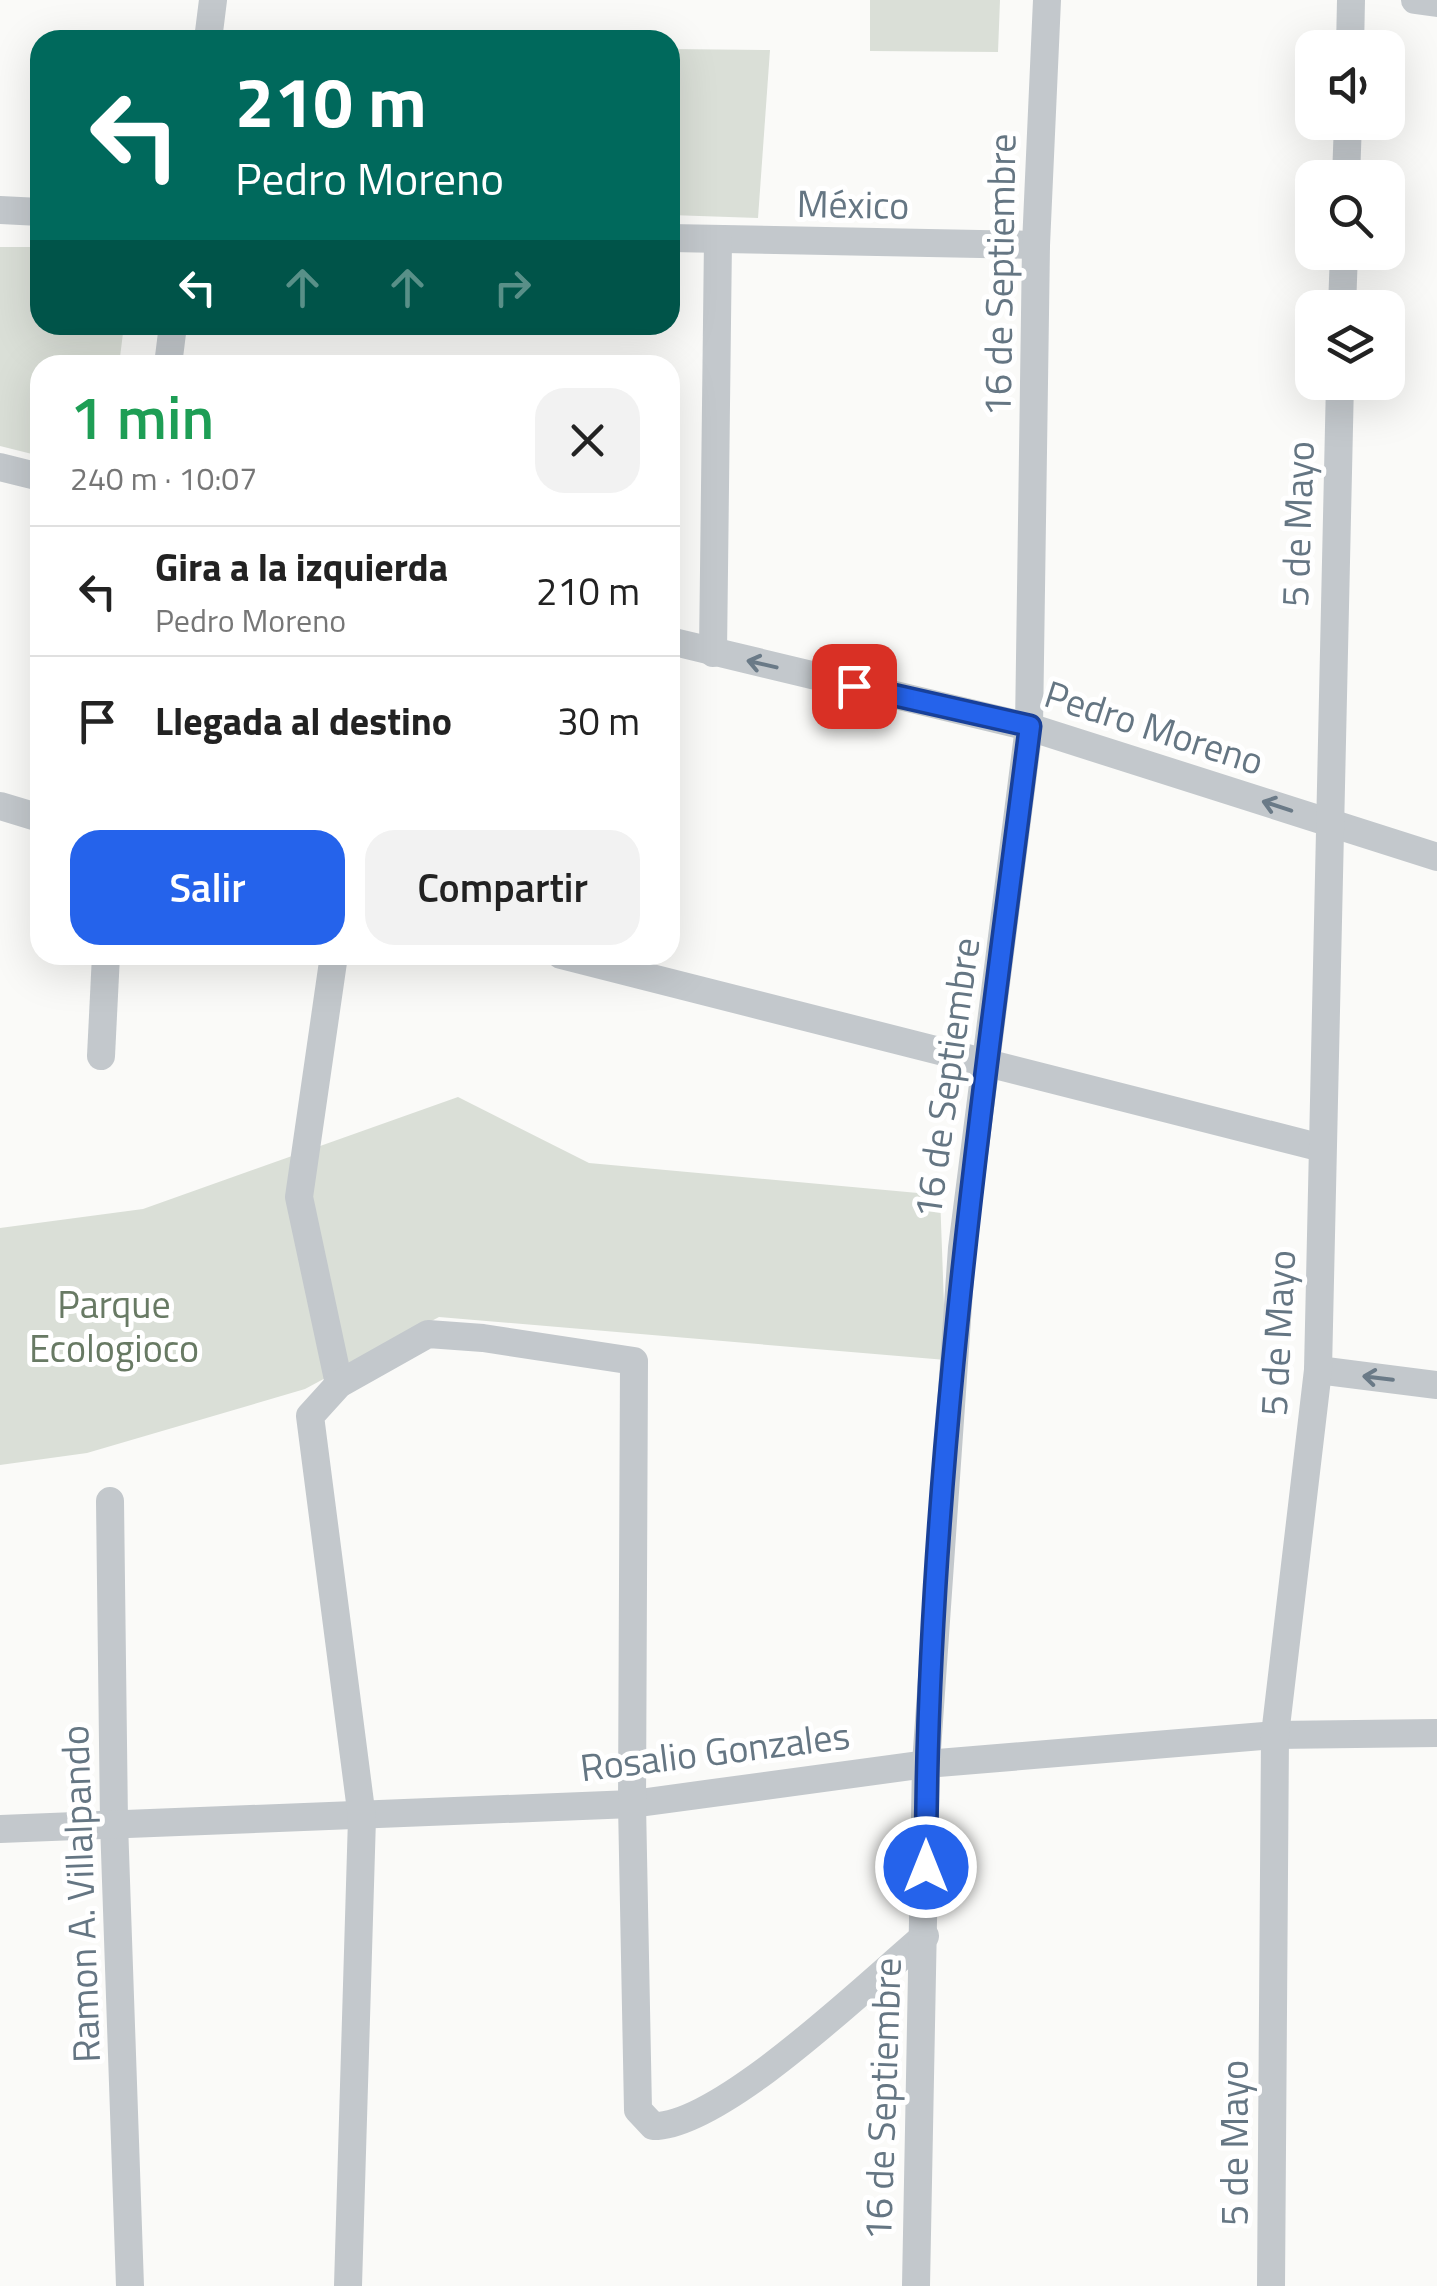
<!DOCTYPE html>
<html lang="es">
<meta charset="utf-8">
<style>
:root{--surface:#fff;--page:#f2f2f2;--text:#222;--muted:#767676;--line:#e0e0e0;--accent:#2563eb}
body{margin:0;font-family:"Titillium Web",sans-serif;background:var(--page);color:var(--text);height:100vh;display:flex;flex-direction:column;font-size:38px;white-space:nowrap}
*{box-sizing:border-box;margin:0}
p{font-size:32px;color:var(--muted)}
.icon{flex:none;width:55px;height:55px;fill:none;stroke:currentColor;stroke-width:2;stroke-linecap:round;stroke-linejoin:round}
.map{position:relative;flex:1;overflow:hidden}
.sheet{position:absolute;left:30px;top:355px;width:650px;height:610px;display:flex;flex-direction:column;background:var(--surface);border-radius:30px;box-shadow:0 10px 40px #0002}
.sheet>*{flex:none}
.guide{position:absolute;left:30px;top:30px;width:650px;height:305px;border-radius:30px;box-shadow:0 10px 40px #0002;background:#00695c;color:#fff;overflow:hidden}
.controls{position:absolute;left:1295px;top:30px;display:grid;gap:20px}
.controls a{display:grid;place-items:center;width:110px;height:110px;border-radius:20px;background:var(--surface);box-shadow:0 10px 40px #0002;font-size:50px}
.pin{position:absolute;display:grid;place-items:center;width:85px;height:85px;color:#fff;margin:-42px;border-radius:20px;box-shadow:0 5px 15px #0006}
.me{position:absolute;width:110px;margin:-55px;rotate:0deg;stroke-linejoin:round;filter:drop-shadow(0 0 8px #0008)}
.turn{display:flex;align-items:center;gap:35px;height:210px;padding:0 40px;font-size:45px}
.turn .icon{width:130px;height:130px;stroke-width:2.5}
.turn b{display:block;font-size:70px;line-height:85px}
.lanes{display:flex;align-items:center;height:95px;padding:0 40px;background:#0003;justify-content:center;gap:50px;direction:ltr}
.lanes .off{opacity:.35}
.round{display:grid;place-items:center;flex:none;width:105px;height:105px;border-radius:30px;background:var(--page)}
.head{display:flex;align-items:center;justify-content:space-between;height:170px;padding:0 40px}
h1{font-size:60px;font-weight:600;line-height:75px;color:#1e9e55}
.action{display:flex;gap:20px;margin-top:auto;padding:20px 40px}
.action a{flex:1;height:115px;border-radius:30px;background:var(--accent);color:#fff;font-size:40px;font-weight:600;line-height:115px;text-align:center}
.action a+a{background:var(--page);color:var(--text)}
ul{padding:0;list-style:none}
li{display:flex;align-items:center;gap:30px;height:130px;padding:0 40px;border-top:2px solid var(--line)}
li div{flex:1}
li b{display:block;font-size:38px}
li em{font-style:normal}
.map>svg:first-child{display:block}
</style>
<div class="map">
<svg width="1437" height="2286" viewBox="0 0 1437 2286">
<rect width="100%" height="100%" fill="#fafaf8"/>
<g fill="#dadfd7">
<polygon points="870,0 1000,0 998,52 870,51"/>
<polygon points="670,49 770,50 758,218 670,215"/>
<polygon points="0,247 40,247 40,325 124,325 119,365 40,365 40,456 0,446"/>
<polygon points="458,1097 589,1163 940,1195 946,1360 439,1317 305,1389 87,1453 0,1465 0,1228 143,1209"/>
</g>
<g fill="none" stroke-linecap="round" stroke-linejoin="round">
<g stroke="#c3c8cc" stroke-width="28">
<polyline points="1415,0 1437,3"/>
<polyline points="208,40 213,0"/>
<polyline points="1350,48 1351,0"/>
<polyline points="1346,178 1348,122"/>
<polyline points="0,210 40,212"/>
<polyline points="670,238 1036,245"/>
<polyline points="1342,308 1344,252"/>
<polyline points="168,365 173,325"/>
<polyline points="0,467 40,477"/>
<polyline points="670,641 1029,727 1437,857"/>
<polyline points="713,653 718,240"/>
<polyline points="0,806 40,818"/>
<polyline points="334,955 299,1197 339,1384"/>
<polyline points="561,955 1322,1148"/>
<polyline points="101,1056 106,955"/>
<polyline points="1318,1370 1437,1385"/>
<polyline points="110,1501 114,1823 130,2286"/>
<polyline points="0,1829 632,1804 926,1764 1275,1735 1437,1733"/>
<path d="M 348,2286 L 362,1818 L 310,1416 L 339,1384 L 428,1334 L 483,1338 L 634,1361 L 632,1804 L 638,2110 L 653,2126 C 721,2127 869,1983 925,1936"/>
<polyline points="916,2286 926,1764 962,1248 1029,727 1036,245 1047,0"/>
<polyline points="1271,2286 1275,1735 1318,1370 1340,382"/>
</g>
</g>
<defs><path id="oneway-shaft" d="M-6 0H5M1.5-3L5.5 0L1.5 3" fill="none" stroke-width="1.6" stroke-linecap="round" stroke-linejoin="round" transform="scale(2.5)"/></defs>
<g stroke="#6a7a87">
<use href="#oneway-shaft" transform="translate(762 664) rotate(-167)"/>
<use href="#oneway-shaft" transform="translate(1277 806) rotate(-162)"/>
<use href="#oneway-shaft" transform="translate(1378 1378) rotate(-173)"/>
</g>
<g fill="none" stroke-linecap="round" stroke-linejoin="round">
<defs>
<path id="route" d="M 854,686 L 1030,726 C 982,1105 926,1485 926,1867"/>
</defs>
<use href="#route" stroke="#184099" stroke-width="25"/>
<use href="#route" stroke="#2563eb" stroke-width="18"/>
</g>
<g text-anchor="middle" stroke-width="10" stroke-linejoin="round" paint-order="stroke">
<g font-size="38" fill="#657683" stroke="#fff">
<text transform="translate(853 205) rotate(1)" y="13">México</text>
<text transform="translate(1000 275) rotate(-89)" y="13">16 de Septiembre</text>
<text transform="translate(1298 524) rotate(-88)" y="13">5 de Mayo</text>
<text transform="translate(1154 728) rotate(18)" y="13">Pedro Moreno</text>
<text transform="translate(947 1078) rotate(-82)" y="13">16 de Septiembre</text>
<text transform="translate(1278 1333) rotate(-87)" y="13">5 de Mayo</text>
<text transform="translate(715 1752) rotate(-7)" y="13">Rosalio Gonzales</text>
<text transform="translate(81 1894) rotate(-92)" y="13">Ramon A. Villalpando</text>
<text transform="translate(883 2099) rotate(-88)" y="13">16 de Septiembre</text>
<text transform="translate(1235 2143) rotate(-90)" y="13">5 de Mayo</text>
</g>
<g font-size="38" fill="#687a64" stroke="#fff">
<text x="114" y="1318">Parque<tspan x="114" dy="44">Ecologioco</tspan></text>
</g>
</g>
</svg>
<div class="controls">
<a><svg class="icon" aria-label="sound" viewBox="0 0 24 24"><path d="M4 9h4l5-4v14l-5-4H4zM17 9q2 3 0 6"/></svg></a>
<a><svg class="icon" aria-label="search" viewBox="0 0 24 24"><circle cx="10" cy="10" r="6"/><path d="M15 15l6 6"/></svg></a>
<a><svg class="icon" aria-label="layers" viewBox="0 0 24 24"><path d="M12 4l9 5-9 5-9-5zM3 14l9 5 9-5"/></svg></a>
</div>
<div class="pin" style="left:854px;top:686px;background:#d93025"><svg class="icon" aria-label="arrive" viewBox="0 0 24 24"><path d="M6 21V4h12l-3 4 3 4H6"/></svg></div>
<svg class="me" style="left:926px;top:1867px" viewBox="-20 -20 40 40"><circle r="17" fill="#2563eb" stroke="#fff" stroke-width="3"/><path d="M0-11L8 9 0 5-8 9z" fill="#fff"/></svg>
<div class="guide">
<div class="turn"><svg class="icon" aria-label="left" viewBox="0 0 24 24"><path d="M17 20v-9H6M10 6l-5 5 5 5"/></svg><div><b>210 m</b>Pedro Moreno</div></div>
<div class="lanes"><svg class="icon" aria-label="left" viewBox="0 0 24 24"><path d="M17 20v-9H6M10 6l-5 5 5 5"/></svg><svg class="icon off" aria-label="ahead" viewBox="0 0 24 24"><path d="M12 20V5M6 11l6-6 6 6"/></svg><svg class="icon off" aria-label="ahead" viewBox="0 0 24 24"><path d="M12 20V5M6 11l6-6 6 6"/></svg><svg class="icon off" aria-label="right" viewBox="0 0 24 24"><path d="M7 20v-9h11M14 6l5 5-5 5"/></svg></div>
</div>
<section class="sheet">
<div class="head"><div><h1>1 min</h1><p>240 m · 10:07</p></div><a class="round"><svg class="icon" aria-label="close" viewBox="0 0 24 24"><path d="M6 6l12 12M18 6L6 18"/></svg></a></div>
<ul>
<li><svg class="icon" aria-label="left" viewBox="0 0 24 24"><path d="M17 20v-9H6M10 6l-5 5 5 5"/></svg><div><b>Gira a la izquierda</b><p>Pedro Moreno</p></div><em>210 m</em></li>
<li><svg class="icon" aria-label="arrive" viewBox="0 0 24 24"><path d="M6 21V4h12l-3 4 3 4H6"/></svg><div><b>Llegada al destino</b></div><em>30 m</em></li>
</ul>
<div class="action"><a>Salir</a><a>Compartir</a></div>
</section>
</div>
